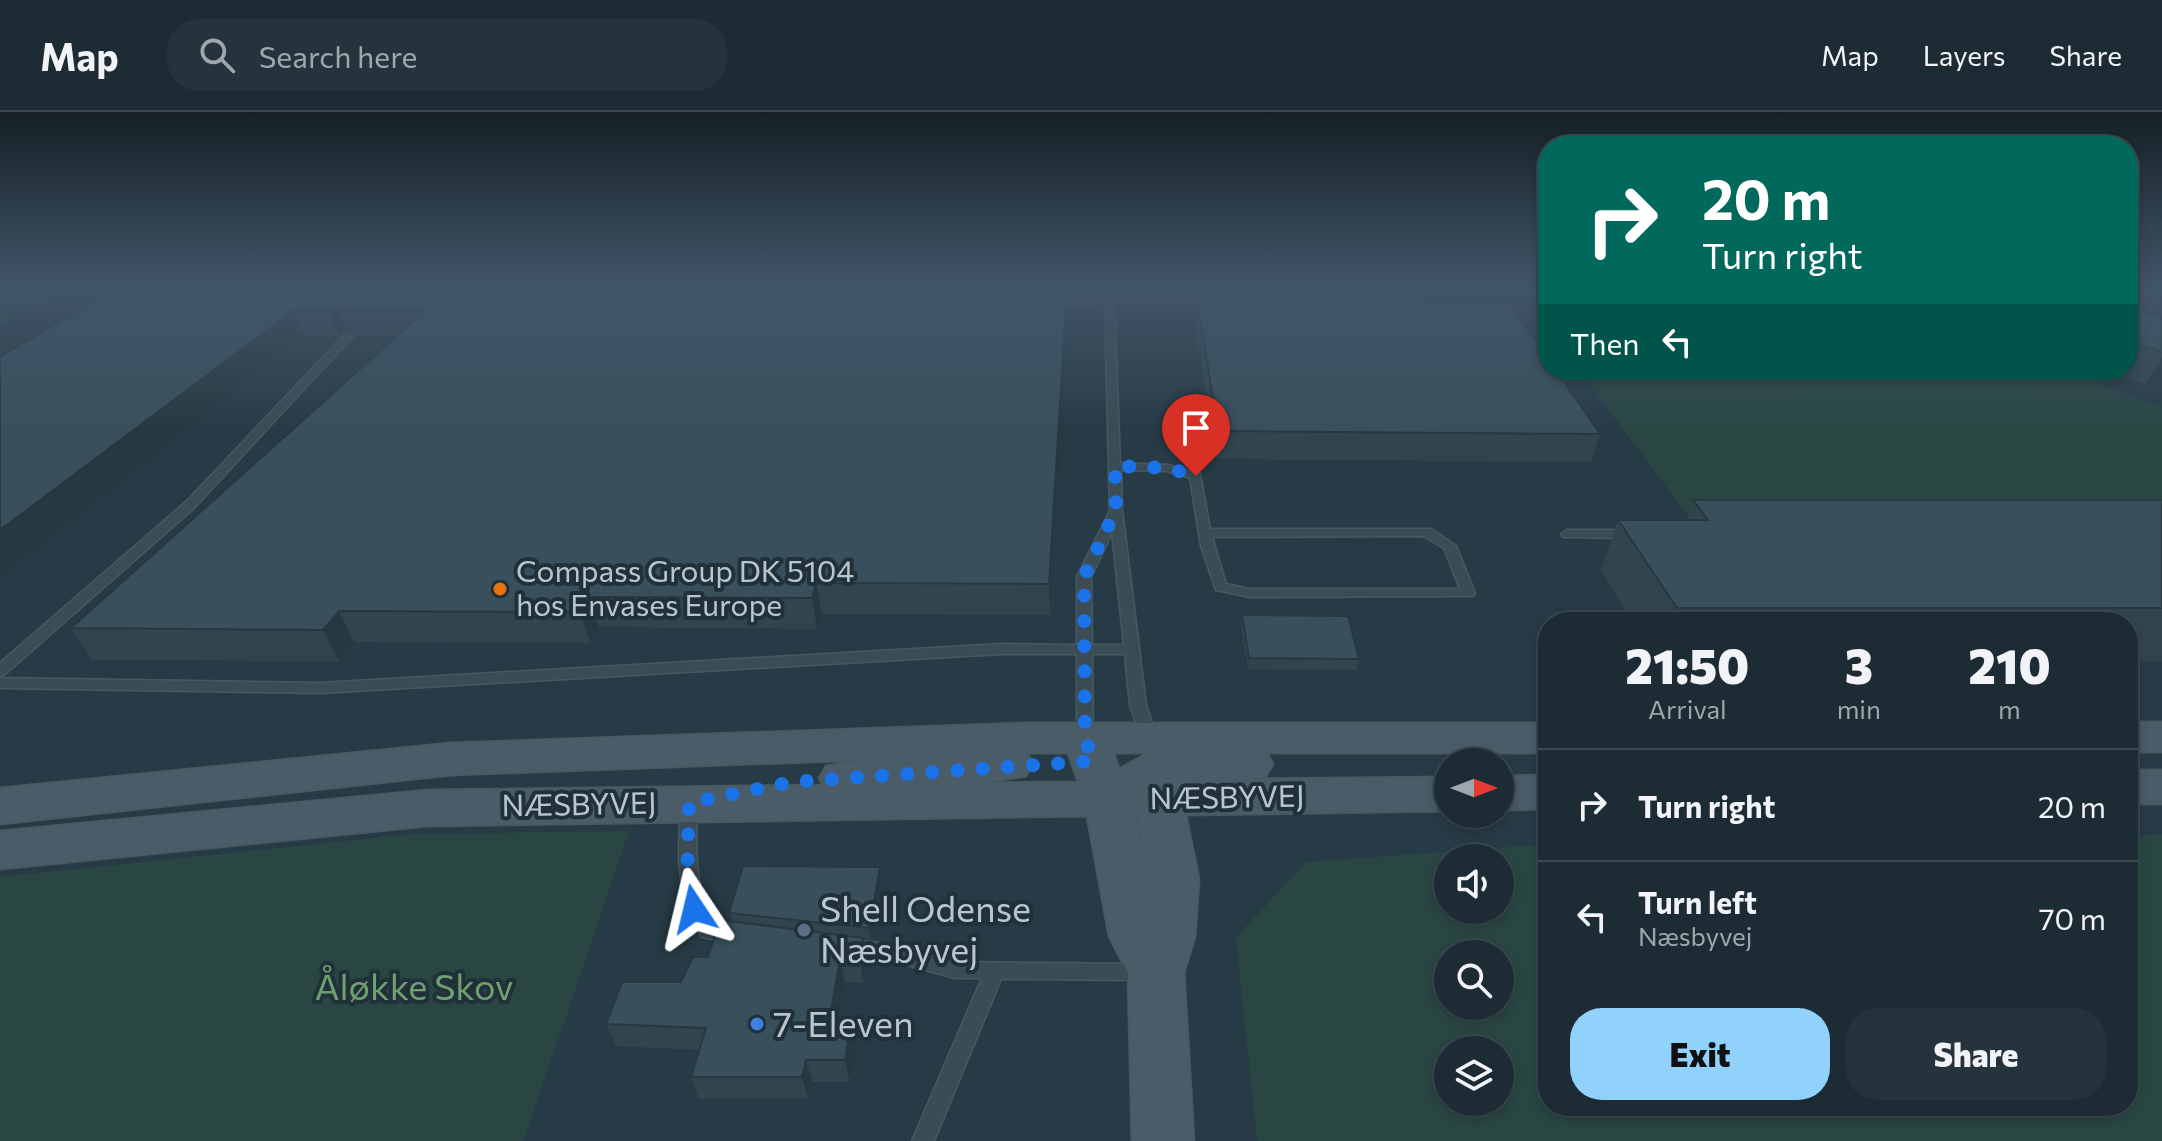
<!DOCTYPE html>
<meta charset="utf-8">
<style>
:root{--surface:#1d2c34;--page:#25343c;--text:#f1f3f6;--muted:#a0a7ac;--line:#3b484f;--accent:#90d2fc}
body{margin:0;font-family:Commissioner,sans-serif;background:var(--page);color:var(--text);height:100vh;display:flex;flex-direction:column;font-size:30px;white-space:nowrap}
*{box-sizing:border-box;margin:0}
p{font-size:26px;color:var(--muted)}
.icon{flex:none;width:44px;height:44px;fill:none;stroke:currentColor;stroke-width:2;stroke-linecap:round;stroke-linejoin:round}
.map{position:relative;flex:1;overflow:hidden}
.panel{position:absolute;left:1538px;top:500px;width:600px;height:504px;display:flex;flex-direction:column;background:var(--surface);border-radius:32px;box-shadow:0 4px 12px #0003,0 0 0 2px var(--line)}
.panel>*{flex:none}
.top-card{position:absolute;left:1538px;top:24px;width:600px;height:244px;border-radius:32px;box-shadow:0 4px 12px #0003,0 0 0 2px var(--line);background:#00695c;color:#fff;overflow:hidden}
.needle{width:52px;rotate:90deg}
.controls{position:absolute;left:1434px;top:636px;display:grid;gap:16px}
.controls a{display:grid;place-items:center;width:80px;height:80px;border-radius:50%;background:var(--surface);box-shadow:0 4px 12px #0003,0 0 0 2px var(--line);font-size:40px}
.pin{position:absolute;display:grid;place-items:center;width:68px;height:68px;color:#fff;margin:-82px -34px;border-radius:50% 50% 50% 0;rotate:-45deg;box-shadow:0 0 8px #0007}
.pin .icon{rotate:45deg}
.me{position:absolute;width:88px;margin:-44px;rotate:350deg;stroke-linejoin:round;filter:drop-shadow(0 0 6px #0008)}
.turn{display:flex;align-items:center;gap:28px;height:168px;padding:0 32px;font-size:36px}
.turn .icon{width:104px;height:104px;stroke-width:2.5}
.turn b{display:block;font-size:56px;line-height:68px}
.then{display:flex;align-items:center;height:76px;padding:0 32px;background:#0003;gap:16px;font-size:30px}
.eta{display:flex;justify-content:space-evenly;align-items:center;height:136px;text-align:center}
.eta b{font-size:48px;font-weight:800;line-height:56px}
.cta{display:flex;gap:16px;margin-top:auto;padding:16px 32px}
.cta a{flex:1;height:92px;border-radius:32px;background:var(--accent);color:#111;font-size:32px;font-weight:800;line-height:92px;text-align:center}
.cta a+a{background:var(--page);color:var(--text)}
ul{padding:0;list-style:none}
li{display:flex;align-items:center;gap:24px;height:112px;padding:0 32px;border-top:2px solid var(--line)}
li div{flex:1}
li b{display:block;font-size:30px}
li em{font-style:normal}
header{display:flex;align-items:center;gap:48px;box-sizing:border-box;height:112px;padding:0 40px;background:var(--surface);border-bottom:2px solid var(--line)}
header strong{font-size:38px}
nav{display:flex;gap:44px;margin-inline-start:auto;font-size:28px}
.search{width:560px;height:72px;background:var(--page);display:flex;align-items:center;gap:20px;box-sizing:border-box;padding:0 28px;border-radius:32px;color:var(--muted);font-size:30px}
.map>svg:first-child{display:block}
</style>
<header>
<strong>Map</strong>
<div class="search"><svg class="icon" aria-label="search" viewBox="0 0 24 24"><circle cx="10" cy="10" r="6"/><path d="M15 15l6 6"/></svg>Search here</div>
<nav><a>Map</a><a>Layers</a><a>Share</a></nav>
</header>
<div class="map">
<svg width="2162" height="1029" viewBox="0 0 2162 1029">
<rect width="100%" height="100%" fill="#273b46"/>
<g fill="#294643" fill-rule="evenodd">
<polygon points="0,176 69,176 0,214"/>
<polygon points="1579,258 2059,258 2162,295 2162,401 1685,400"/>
<polygon points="629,719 524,1029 0,1029 0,765 413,722"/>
<path d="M 2128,723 L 2162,723 L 2162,1029 L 1257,1029 L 1236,825 L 1307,750 L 1548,732 L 1548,994 L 2128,994 ZM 1500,746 L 1500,798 L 1448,798 L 1448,746 ZM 1500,842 L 1500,894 L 1448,894 L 1448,842 ZM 1500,938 L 1500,990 L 1448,990 L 1448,938 Z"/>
</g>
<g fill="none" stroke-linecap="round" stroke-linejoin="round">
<defs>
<g id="lane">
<path d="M 1105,176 L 1113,176 L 1114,185 L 1358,180 L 1357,176 L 1365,176 L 1368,183 L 1364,186 L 1114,191 L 1120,351 L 1168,353 L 1200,362 L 1210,417 L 1431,417 L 1456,434 L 1475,481 L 1473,484 L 1250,485 L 1216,478 L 1201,434 L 1190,366 L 1167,359 L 1121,358 L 1122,398 L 1146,593 L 1157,626 L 1155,630 L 1143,630 L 1141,626 L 1130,593 L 1125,542 L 1092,542 L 1093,626 L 1091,630 L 1079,630 L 1077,626 L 1077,542 L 1001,542 L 320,581 L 0,576 L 0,566 L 320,571 L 1001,532 L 1077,533 L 1077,465 L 1110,399 L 1105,191 L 1068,192 L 1063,189 L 1068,186 L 1105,186 ZM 1112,420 L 1124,533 L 1092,533 L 1091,465 ZM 1424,424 L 1444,436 L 1460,477 L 1250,477 L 1226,472 L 1212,425 Z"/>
<polygon points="345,222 353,224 195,395 5,562 0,564 0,551 187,389"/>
<polygon points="1567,418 1631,418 1637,422 1631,426 1563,425 1561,422"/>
<path d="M 689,686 L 695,688 L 697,692 C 696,734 693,775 714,813 L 740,818 L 742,823 L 740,828 L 733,831 L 701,825 C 675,776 678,746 681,692 L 683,688 Z"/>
<polygon points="850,828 889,832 955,850 1146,852 1153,854 1156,860 1153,866 1146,868 1001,867 934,1029 912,1029 982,866 955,866 889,848 843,842 841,836 843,830"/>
</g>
<g id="secondary">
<rect x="2128" y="610" width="34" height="30"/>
<path d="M 1024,611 L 1548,611 L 1548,641 L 1267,641 L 1273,652 L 1266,664 L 1253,667 L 1448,665 L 1448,699 L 1186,703 L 1199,767 L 1195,825 L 1184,860 L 1194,1029 L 1132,1029 L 1128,861 L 1109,824 L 1087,704 L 428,714 L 0,757 L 0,719 L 428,678 L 823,673 L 819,666 L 826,654 L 863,648 L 451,663 L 0,712 L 0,676 L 451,631 ZM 1027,641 L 1068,641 L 1078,670 L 978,671 L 1026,664 L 1033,652 ZM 1114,641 L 1148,641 L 1119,657 ZM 1135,704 L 1138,704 L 1143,739 Z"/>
<rect x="2128" y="658" width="34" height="34"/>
<polygon points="1548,663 1548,697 1500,698 1500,664"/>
</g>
</defs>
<use href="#lane" stroke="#485861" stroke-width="3"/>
<use href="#secondary" stroke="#485861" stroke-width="3"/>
<use href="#lane" fill="#3b4c55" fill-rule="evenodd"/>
<use href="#secondary" fill="#495c68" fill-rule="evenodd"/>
</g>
<g fill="#31454f">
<polygon points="117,176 1068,176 1050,503 822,502 817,517 599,515 590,531 354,530 339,549 92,548 71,516 397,224 356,224 346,219 339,224 304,223"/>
<polygon points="2128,176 2162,176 2162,267 2145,272 2106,258 2128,258"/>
<polygon points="1197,187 1600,322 1591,350 1216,347 1195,212"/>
<polygon points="1693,388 2162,388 2162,549 2128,549 2128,510 1632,510 1601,458 1618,408 1686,408"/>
<polygon points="1242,503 1359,547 1357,558 1248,557 1241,514"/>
<polygon points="880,755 882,766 871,827 863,826 868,848 864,870 845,870 838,911 851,911 856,934 850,970 812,970 808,987 699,987 691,965 699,938 616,934 606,912 681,870 708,845 732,810 729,801"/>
</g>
<g fill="#283840">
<polygon points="354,176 383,176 365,199 352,178"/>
<polygon points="1060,176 1068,176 1068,183 1050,503 1049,472"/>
<polygon points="336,194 346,219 339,224 329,199"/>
<polygon points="294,198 304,223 0,464 0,418"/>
<polygon points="2162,245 2162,267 2145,272"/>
<polygon points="816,471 822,502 817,517 812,486"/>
<polygon points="589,485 599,515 590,531 580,500"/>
<polygon points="339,499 354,530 339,549 323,518"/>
<polygon points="880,755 882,766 871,827 869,816"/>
<polygon points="863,826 868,848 864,870 859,847"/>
<polygon points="840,847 845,870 834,934 829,911"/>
<polygon points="851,911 856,934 850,970 845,948"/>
<polygon points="806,948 812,970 808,987 802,965"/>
</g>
<g fill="#39505c" stroke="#283840" stroke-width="2">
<polygon points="117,176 354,176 352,178 357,183 366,181 370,176 1067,176 1049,472 816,471 812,486 589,485 580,500 339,499 323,518 71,516 425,199 346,199 336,194 329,199 294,198 0,418 0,245"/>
<polygon points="2128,176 2143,176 2144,179 2162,185 2162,189 2143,184 2143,199 2162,205 2162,240 2128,229"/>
<polygon points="1197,187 1508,189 1548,247 1548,258 1556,258 1600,322 1218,319"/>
<polygon points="1693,388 2162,388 2162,496 1677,496 1618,408 1708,408"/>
<polygon points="1242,503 1348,504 1359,547 1249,546"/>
<polygon points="743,754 880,755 869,816 729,801"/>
<polygon points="720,808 863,826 859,847 840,847 829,911 851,911 845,948 806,948 802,965 691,965 706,916 606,912 622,870 681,870 693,845 708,845"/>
</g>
<linearGradient id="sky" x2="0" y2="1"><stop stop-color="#152026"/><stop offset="0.55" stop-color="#415568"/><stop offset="1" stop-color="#415568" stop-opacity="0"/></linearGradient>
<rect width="2162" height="320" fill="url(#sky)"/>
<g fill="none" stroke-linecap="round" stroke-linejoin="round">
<polyline stroke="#1a73e8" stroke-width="14" stroke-dasharray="0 25.2" points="694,797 687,771 689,691 792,670 1093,649 1085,626 1084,465 1116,398 1115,354 1168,356 1196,364"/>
</g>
<circle fill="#e8710a" stroke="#20313a" stroke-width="3" cx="500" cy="477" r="8"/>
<circle fill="#5c6f8a" stroke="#20313a" stroke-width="3" cx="804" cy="818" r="8"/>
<circle fill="#3f7fe0" stroke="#20313a" stroke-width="3" cx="757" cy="912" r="8"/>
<g text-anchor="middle" stroke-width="8" stroke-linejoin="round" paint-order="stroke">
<g font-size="30" fill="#b9c6ce" stroke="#20313a" text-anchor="start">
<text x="516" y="470">Compass Group DK 5104<tspan x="516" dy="34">hos Envases Europe</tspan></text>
</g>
<g font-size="30" fill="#b9c6ce" stroke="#20313a">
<text transform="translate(1227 686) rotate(-1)" y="10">NÆSBYVEJ</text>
<text transform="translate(579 693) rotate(-1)" y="10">NÆSBYVEJ</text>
</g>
<g font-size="36" fill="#b9c6ce" stroke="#20313a" text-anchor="start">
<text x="820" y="810">Shell Odense<tspan x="820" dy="41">Næsbyvej</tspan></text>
<text x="773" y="925">7-Eleven</text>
</g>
<g font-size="36" fill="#6fa070" stroke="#20313a">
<text x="414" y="888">Åløkke Skov</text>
</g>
</g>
</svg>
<div class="controls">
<a><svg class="needle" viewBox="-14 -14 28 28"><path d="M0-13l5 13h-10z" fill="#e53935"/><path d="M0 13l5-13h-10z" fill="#a0a7ac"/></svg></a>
<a><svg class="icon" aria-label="sound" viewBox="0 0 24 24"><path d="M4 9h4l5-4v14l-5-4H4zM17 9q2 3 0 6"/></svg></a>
<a><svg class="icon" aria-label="search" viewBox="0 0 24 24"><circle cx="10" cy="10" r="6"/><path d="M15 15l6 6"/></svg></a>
<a><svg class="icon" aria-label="layers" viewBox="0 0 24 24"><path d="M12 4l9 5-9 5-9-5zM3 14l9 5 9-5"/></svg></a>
</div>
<div class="pin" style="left:1196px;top:364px;background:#d93025"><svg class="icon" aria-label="arrive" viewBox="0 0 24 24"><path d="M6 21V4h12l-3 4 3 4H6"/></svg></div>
<svg class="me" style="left:694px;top:797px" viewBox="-20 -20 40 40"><path d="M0-17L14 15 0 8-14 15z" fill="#1a73e8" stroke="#fff" stroke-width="4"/></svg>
<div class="top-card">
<div class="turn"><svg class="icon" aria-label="right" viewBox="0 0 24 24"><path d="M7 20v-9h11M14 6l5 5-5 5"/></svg><div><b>20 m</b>Turn right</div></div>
<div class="then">Then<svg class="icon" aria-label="left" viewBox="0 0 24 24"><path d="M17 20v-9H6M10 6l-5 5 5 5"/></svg></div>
</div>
<section class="panel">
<div class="eta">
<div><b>21:50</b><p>Arrival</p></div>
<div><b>3</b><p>min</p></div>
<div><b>210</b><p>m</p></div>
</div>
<ul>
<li><svg class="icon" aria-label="right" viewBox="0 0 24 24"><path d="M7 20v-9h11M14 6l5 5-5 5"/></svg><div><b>Turn right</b></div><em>20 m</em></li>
<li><svg class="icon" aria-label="left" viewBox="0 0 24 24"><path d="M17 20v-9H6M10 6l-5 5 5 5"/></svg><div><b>Turn left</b><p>Næsbyvej</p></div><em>70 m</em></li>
</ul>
<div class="cta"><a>Exit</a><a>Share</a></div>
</section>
</div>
